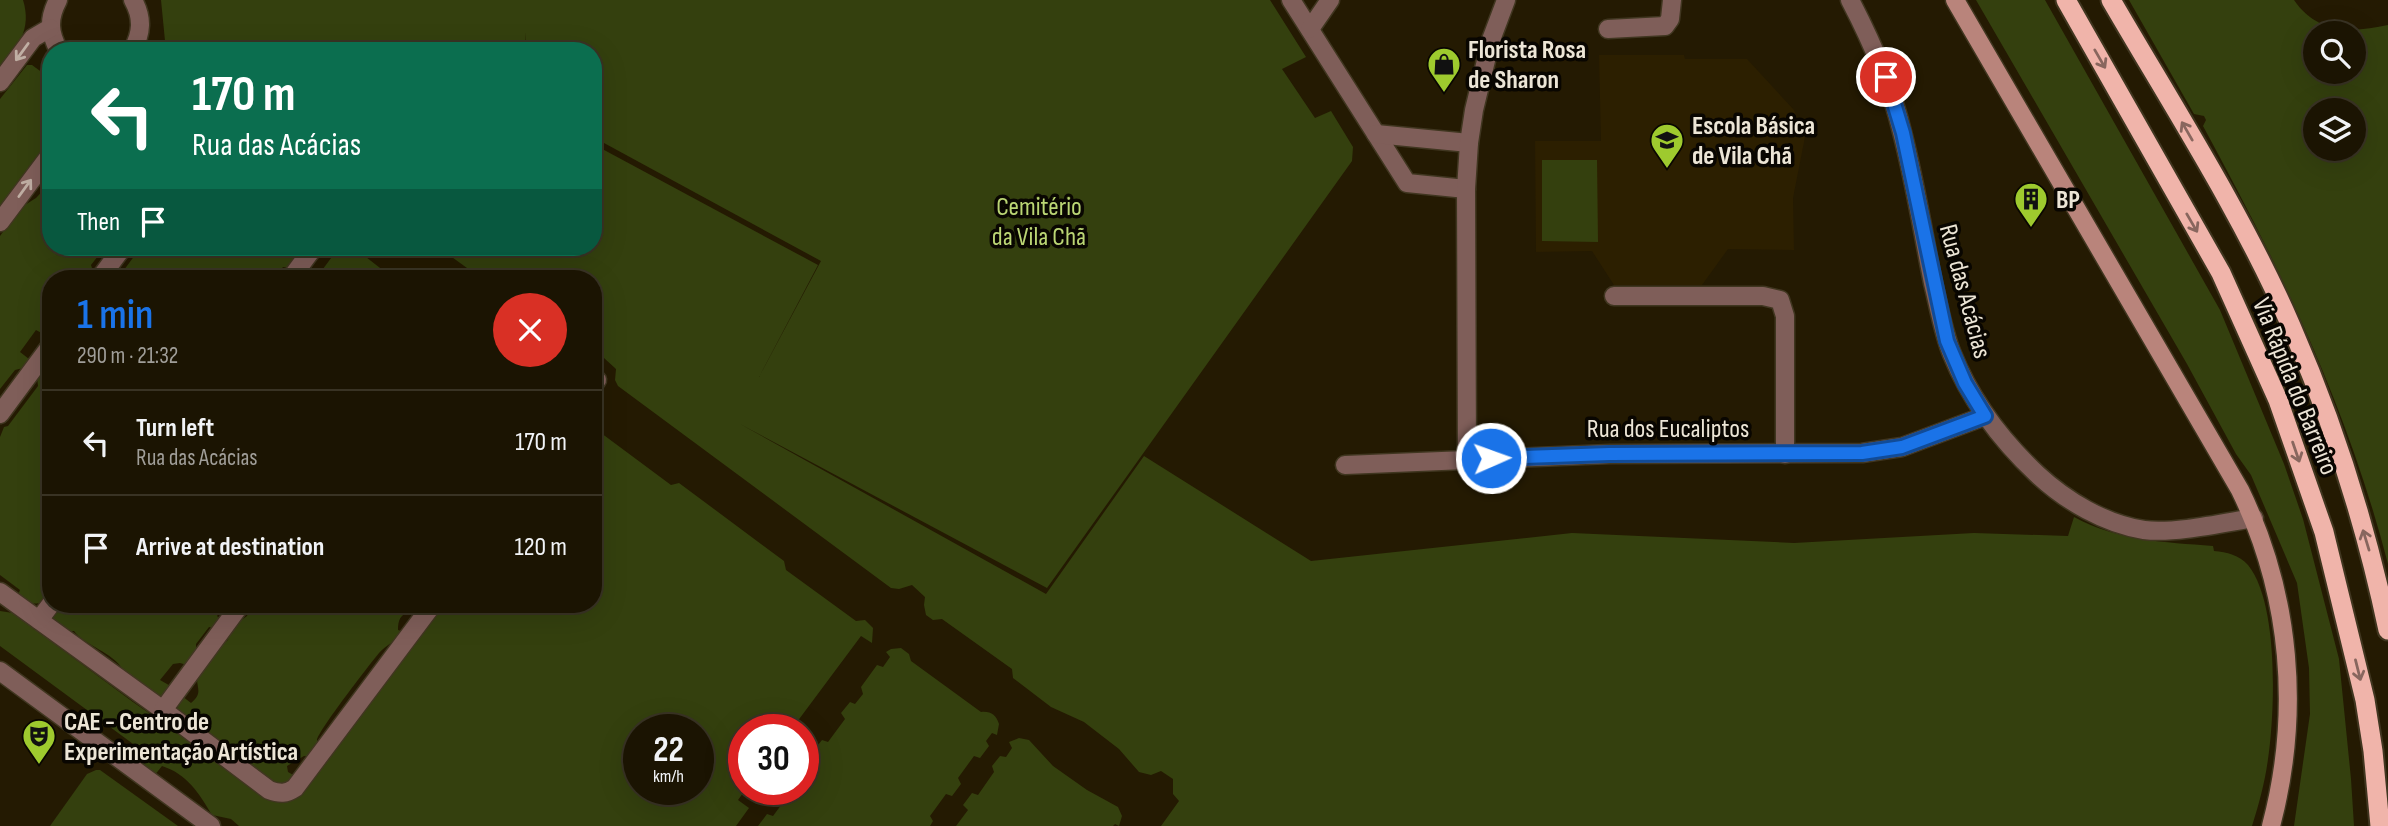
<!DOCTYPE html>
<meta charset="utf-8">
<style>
:root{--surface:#1b1402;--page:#241d0c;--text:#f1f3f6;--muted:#a09e99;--line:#393324;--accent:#1a73e8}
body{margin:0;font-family:"Sofia Sans Condensed",sans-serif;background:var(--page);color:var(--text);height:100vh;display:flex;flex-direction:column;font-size:26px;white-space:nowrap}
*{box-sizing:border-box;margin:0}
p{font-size:23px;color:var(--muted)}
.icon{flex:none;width:38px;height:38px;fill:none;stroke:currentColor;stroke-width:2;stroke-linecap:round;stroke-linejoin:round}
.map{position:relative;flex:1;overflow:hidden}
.drawer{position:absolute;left:42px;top:270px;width:560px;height:343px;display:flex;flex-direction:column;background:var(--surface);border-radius:28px;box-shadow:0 7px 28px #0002,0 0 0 2px var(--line)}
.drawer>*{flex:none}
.top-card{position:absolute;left:42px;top:42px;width:560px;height:214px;border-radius:28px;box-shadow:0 7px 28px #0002,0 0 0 2px var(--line);background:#0b6e4f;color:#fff;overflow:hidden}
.buttons{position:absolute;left:2303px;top:21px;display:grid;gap:14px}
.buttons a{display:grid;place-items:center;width:63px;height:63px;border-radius:50%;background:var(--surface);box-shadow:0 7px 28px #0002,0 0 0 2px var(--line);font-size:35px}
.speed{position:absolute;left:623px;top:714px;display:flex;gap:14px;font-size:35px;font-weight:700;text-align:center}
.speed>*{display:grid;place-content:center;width:91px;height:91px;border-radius:50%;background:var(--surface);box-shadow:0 7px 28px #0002,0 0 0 2px var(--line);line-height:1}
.speed small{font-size:18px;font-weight:400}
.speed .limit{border:10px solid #d22;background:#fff;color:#111}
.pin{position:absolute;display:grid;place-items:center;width:60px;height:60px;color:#fff;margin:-30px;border:4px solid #fff;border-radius:50%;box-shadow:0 2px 7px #0007}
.me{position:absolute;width:77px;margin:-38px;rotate:88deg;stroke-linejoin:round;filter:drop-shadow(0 0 5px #0008)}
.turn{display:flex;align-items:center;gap:24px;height:147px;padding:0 35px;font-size:32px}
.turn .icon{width:91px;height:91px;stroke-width:2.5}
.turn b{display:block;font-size:49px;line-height:60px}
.then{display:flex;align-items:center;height:66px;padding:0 35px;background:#0003;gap:14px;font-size:26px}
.round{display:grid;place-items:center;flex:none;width:74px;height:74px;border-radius:37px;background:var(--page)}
.head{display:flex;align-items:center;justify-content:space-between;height:119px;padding:0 35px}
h1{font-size:42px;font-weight:600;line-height:52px;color:var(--accent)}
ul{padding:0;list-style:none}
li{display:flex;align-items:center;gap:21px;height:105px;padding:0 35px;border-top:2px solid var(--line)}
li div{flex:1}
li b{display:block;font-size:26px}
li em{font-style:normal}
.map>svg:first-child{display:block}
</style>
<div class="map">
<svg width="2388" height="826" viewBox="0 0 2388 826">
<rect width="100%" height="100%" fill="#241a02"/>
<polygon fill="#2c1f00" points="1599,55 1684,55 1685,59 1747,59 1794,110 1805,137 1793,198 1794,250 1728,249 1702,285 1614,285 1592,251 1536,252 1535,141 1601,141"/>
<g fill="#34400e" fill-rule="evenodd">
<path d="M 0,0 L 23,0 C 32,29 18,47 0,68 Z"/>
<path d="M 161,0 L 1270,0 L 1306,57 L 1282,69 L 1315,118 L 1331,111 L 1353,147 L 1352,161 L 1047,588 L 740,424 L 1046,594 L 1144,456 L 1311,561 L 1572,533 L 1794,543 L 1974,533 L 2068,536 L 2074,517 C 2118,541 2164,542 2213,546 L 2214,551 C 2227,552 2239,555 2248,565 C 2279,603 2275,712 2268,759 C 2265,782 2259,804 2252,826 L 1161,826 L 1179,801 L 1173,794 L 1173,779 L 1161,771 L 1151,775 L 1139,772 L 1119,749 L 1084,722 L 1051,707 L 1013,678 L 1012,669 L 942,619 L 933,620 L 926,615 L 924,605 L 925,597 L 912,585 L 899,589 L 891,588 L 618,386 L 615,380 L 616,369 L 604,358 L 593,364 L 593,278 L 471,278 L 467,268 L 438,247 L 593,247 L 593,144 L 818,265 L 759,377 L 821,261 L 593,137 L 593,51 L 526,51 L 526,32 L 525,51 L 166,51 Z"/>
<polygon points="1976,0 2045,0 2220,310 2284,464 2303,519 2339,659 2351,779 2354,826 2294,826 2310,714 2309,668 2297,583 2251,475 2236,454 2187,364"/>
<path d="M 2129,0 L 2294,0 C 2317,34 2352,33 2388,25 L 2388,564 C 2347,406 2281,269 2203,126 L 2206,120 L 2204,116 L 2194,114 ZM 2315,33 L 2354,33 L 2354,72 L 2315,72 ZM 2315,110 L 2354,110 L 2354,149 L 2315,149 Z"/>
<polygon points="27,65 32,65 51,79 51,138 0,208 0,99"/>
<polygon points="1542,160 1597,160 1598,242 1542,241"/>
<polygon points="51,182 51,247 105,247 91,265 93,271 91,278 51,278 51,331 47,336 36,330 20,352 29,359 23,368 15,370 0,389 0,236 20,208 36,198"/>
<polygon points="141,247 289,247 287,250 297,257 289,268 283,267 275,278 118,278"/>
<polygon points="333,247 353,247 393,278 305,278 304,272 308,266 320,273 337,250"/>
<path d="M 45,367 L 44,370 L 51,375 L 51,595 C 39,608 30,604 17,597 L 20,590 L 0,575 L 0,437 L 4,427 L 8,426 L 38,386 L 37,377 Z"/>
<path d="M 593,420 L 600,424 L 601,433 L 671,485 L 679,483 L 784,561 L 786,570 L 856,621 L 865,620 L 873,628 L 872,643 L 861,636 L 791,730 L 744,730 L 744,789 L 746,789 L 738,800 L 749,808 L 736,826 L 239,826 L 231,819 L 212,815 C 199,793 187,774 162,766 L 154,776 L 136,763 L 144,752 L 0,646 L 0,611 L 13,613 L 133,702 L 272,798 L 291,801 L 316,776 L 443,604 L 593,604 ZM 639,730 L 698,730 L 698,789 L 639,789 Z"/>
<path d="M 56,604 L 226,604 L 217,616 L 221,620 L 213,628 L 209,627 L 196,644 L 196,655 L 187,665 L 180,663 L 173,664 L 160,680 L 174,688 L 160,699 L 118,671 L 123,670 C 113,652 85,646 74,631 L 70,631 L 70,634 C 54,623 49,623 56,604 Z"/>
<path d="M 253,604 L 423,604 L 415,615 L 410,611 C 400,615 398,620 398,630 L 401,631 C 395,643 387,644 379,653 C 370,664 318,731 317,740 C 317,742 318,743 318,745 L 311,756 L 304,756 L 287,766 L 288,772 L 295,776 L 286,787 L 276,786 L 178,712 L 178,705 L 182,696 L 191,703 C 205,692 194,686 198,673 C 203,660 219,647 228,640 L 229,629 L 247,616 Z"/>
<path d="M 901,648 L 909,654 L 911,661 L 981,712 C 991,711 996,715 999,724 L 997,735 L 992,733 L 986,741 L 989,746 L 980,758 L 974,756 L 958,778 L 961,784 L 952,796 L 946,794 L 930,816 L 933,821 L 930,826 L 758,826 L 767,814 L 773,816 L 790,793 L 786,789 L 803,789 L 803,774 L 817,755 L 814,750 L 822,740 L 828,742 L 845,719 L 841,713 L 850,702 L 855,704 L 863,694 L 861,687 L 877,665 L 883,667 L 890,657 L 886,652 L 891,649 Z"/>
<polygon points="1019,738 1029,740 1053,766 1087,790 1118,807 1122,816 1119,826 1115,824 1113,826 956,826 968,810 963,805 972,793 978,795 994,772 992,766 1000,756 1006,757 1012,748 1009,742"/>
<polygon points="96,770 100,770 178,826 50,826 87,774"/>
</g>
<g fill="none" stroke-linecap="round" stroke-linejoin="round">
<defs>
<g id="minor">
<path d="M 58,0 C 48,19 49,32 59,51"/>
<polyline points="1291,0 1407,183 1466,189"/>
<path d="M 1850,0 C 1872,42 1891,86 1902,132 C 1915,182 1923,233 1933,283 C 1939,307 1943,332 1952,354 C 1971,401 2001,440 2037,474 C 2066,501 2105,524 2144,530 C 2174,534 2223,523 2254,518"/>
<polyline points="1310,29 1330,0"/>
<polyline points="1608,29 1665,26 1670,19 1672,0"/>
<path d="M 132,51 C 142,33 143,18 133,0"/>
<polyline points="0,82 33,38 50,28"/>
<polyline points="1376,134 1469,143"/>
<polyline points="0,222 51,154"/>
<polyline points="100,278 123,247"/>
<polyline points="291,278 314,247"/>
<polyline points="1614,296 1763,296 1780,300 1785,316 1785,454"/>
<polyline points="593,385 597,380"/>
<polyline points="0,414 51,345"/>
<polyline points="1467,459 1466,189 1469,143 1474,110 1491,40 1506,0"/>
<polyline points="1345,465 1610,454 1862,453 1902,447 1985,416"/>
<path d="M 0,592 L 163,710 L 269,790 C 280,794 286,794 295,788 L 433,604"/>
<polyline points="39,620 51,604"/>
<polyline points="0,671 211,826"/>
<polyline points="163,710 241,604"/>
</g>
<path id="secondary" d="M 1955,0 L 2240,490 C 2291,595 2301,713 2271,826"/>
<g id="trunk">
<polyline points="2066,0 2221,273 2278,400 2324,532 2365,700 2373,751 2380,826"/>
<path d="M 2111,0 C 2172,105 2243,215 2291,326 C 2334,424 2366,526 2388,630"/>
</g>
</defs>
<use href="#minor" stroke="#403620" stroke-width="21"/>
<use href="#secondary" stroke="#403620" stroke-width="21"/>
<use href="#trunk" stroke="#403620" stroke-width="23"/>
<use href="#minor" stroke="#7f5e59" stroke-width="18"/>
<use href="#secondary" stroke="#b9847b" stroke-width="18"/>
<use href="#trunk" stroke="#f0b4aa" stroke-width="19"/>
</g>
<defs><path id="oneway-shaft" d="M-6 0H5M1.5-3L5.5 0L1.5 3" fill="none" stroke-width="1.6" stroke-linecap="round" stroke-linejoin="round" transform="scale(1.75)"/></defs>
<g stroke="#c0afa4">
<use href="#oneway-shaft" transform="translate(22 52) rotate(126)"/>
<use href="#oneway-shaft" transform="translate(25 188) rotate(-54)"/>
</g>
<g stroke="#88665e">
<use href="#oneway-shaft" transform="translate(2100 59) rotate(60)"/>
<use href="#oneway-shaft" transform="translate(2187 131) rotate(-120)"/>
<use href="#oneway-shaft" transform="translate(2192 223) rotate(60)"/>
<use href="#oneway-shaft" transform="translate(2296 452) rotate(71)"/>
<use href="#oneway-shaft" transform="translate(2366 540) rotate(-107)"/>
<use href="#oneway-shaft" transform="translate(2358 670) rotate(76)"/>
</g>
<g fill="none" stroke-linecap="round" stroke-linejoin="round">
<defs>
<polyline id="route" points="1491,458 1609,454 1862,453 1902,447 1985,416 1965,383 1947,341 1903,133 1886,77"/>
</defs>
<use href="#route" stroke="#114b97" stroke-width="18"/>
<use href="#route" stroke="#1a73e8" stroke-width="12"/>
</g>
<defs>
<symbol id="shop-pin" viewBox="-11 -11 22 30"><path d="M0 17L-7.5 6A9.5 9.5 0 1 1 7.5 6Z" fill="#9eca2e" stroke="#090601"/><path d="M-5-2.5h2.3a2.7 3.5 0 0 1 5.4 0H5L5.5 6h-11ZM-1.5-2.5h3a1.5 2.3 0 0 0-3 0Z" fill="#111"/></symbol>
<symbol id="school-pin" viewBox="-11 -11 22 30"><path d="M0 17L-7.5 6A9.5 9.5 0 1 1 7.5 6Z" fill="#9eca2e" stroke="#090601"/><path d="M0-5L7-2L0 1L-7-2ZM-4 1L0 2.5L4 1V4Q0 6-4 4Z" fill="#111"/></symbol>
<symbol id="building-pin" viewBox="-11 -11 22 30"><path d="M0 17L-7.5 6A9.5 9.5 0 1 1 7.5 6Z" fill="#9eca2e" stroke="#090601"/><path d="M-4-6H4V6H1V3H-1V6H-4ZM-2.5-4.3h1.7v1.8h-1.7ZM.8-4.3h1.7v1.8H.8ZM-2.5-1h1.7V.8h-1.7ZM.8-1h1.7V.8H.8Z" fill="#111"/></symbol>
<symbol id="theatre-pin" viewBox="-11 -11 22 30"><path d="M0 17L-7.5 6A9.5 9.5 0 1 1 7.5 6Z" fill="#9eca2e" stroke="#090601"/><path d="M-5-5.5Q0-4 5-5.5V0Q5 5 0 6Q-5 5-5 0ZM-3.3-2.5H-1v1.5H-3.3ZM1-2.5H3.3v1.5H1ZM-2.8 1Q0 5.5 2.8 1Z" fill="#111"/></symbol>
</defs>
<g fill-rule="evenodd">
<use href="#shop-pin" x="1425" y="45" width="38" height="52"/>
<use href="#school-pin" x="1648" y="121" width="38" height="52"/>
<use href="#building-pin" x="2012" y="180" width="38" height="52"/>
<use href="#theatre-pin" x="20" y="717" width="38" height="52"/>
</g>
<g text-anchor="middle" stroke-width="7" stroke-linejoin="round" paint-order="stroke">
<g font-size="26" font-weight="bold" fill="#ece5d6" stroke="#090601" text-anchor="start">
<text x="1468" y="58">Florista Rosa<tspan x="1468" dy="30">de Sharon</tspan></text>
<text x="1692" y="134">Escola Básica<tspan x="1692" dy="30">de Vila Chã</tspan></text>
<text x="2056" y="208">BP</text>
<text x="64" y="730">CAE - Centro de<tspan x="64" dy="30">Experimentação Artística</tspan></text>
</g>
<g font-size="26" fill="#bbd674" stroke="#090601">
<text x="1039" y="215">Cemitério<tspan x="1039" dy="30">da Vila Chã</tspan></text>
</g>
<g font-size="26" fill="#ece5d6" stroke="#090601">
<text transform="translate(1966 291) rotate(75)" y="9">Rua das Acácias</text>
<text transform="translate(2296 386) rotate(68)" y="9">Via Rápida do Barreiro</text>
<text x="1668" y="437">Rua dos Eucaliptos</text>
</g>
</g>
</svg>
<div class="buttons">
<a><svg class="icon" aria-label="search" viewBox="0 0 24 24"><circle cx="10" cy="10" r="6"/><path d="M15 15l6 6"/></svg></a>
<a><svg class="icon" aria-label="layers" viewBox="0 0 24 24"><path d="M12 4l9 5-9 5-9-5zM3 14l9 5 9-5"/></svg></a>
</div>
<div class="speed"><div>22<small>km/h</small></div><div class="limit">30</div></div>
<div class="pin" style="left:1886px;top:77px;background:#d93025"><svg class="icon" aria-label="arrive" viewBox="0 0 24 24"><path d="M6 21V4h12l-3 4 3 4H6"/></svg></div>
<svg class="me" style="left:1491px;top:458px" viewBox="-20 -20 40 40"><circle r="17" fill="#1a73e8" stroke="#fff" stroke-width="3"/><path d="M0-11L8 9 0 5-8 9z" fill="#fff"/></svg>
<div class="top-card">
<div class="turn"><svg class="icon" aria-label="left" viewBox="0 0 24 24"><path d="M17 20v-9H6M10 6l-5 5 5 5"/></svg><div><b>170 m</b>Rua das Acácias</div></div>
<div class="then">Then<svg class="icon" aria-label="arrive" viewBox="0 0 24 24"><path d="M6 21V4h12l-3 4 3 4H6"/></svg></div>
</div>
<section class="drawer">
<div class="head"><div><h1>1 min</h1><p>290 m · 21:32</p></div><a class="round" style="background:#d93025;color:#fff"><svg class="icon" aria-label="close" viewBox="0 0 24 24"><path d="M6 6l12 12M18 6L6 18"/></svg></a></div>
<ul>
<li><svg class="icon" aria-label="left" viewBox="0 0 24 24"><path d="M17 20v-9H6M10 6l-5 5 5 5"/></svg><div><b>Turn left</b><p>Rua das Acácias</p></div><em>170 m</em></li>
<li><svg class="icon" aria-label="arrive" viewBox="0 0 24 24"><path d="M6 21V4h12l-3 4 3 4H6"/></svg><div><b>Arrive at destination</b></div><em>120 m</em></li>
</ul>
</section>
</div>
